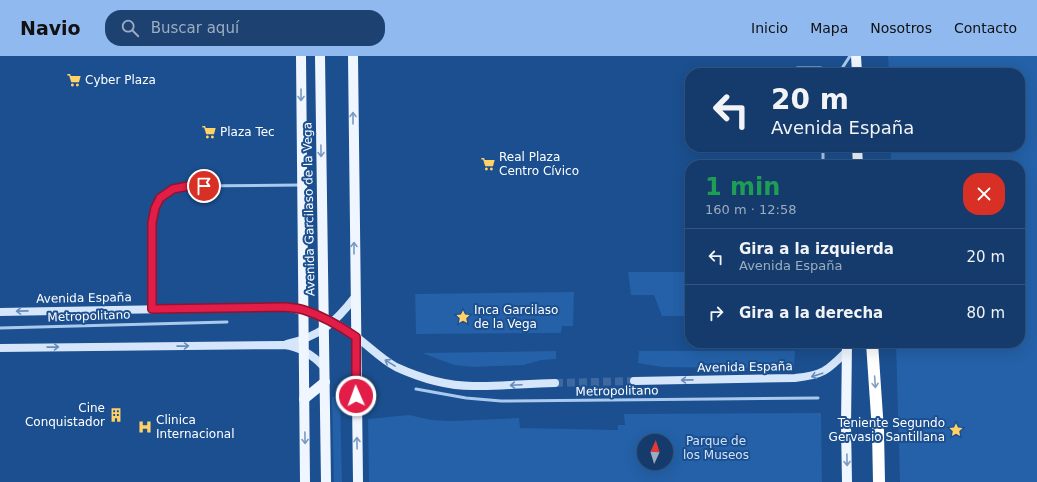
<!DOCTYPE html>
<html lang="es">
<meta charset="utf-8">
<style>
:root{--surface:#143b6b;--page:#1d4271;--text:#f1f3f6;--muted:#9dadc1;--line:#33557e;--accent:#90b9f0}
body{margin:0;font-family:"DejaVu Sans",sans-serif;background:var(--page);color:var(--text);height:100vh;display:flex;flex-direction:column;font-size:15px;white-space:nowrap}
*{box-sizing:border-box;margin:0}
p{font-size:13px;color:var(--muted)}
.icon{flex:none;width:22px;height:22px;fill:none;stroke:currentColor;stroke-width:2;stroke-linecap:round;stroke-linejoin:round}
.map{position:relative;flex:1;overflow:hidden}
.side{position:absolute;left:685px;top:104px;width:340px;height:188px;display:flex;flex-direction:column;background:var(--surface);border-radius:16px;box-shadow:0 4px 16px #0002,0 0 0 1px var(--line)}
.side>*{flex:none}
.top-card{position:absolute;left:685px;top:12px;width:340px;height:84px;border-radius:16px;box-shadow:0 4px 16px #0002,0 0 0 1px var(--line);background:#143b6b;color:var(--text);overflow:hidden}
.needle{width:26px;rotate:4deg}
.fabs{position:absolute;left:637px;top:378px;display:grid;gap:8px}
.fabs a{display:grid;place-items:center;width:36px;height:36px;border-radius:50%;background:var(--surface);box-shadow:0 4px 16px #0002,0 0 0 1px var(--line);font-size:20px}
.pin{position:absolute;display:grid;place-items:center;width:34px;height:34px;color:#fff;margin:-17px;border:2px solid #fff;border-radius:50%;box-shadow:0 1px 4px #0007}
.me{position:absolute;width:44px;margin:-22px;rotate:358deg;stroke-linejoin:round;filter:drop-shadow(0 0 3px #0008)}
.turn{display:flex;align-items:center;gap:14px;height:84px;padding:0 20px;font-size:18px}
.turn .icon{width:52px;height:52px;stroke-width:2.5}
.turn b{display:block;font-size:28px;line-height:34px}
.round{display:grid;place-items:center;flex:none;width:42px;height:42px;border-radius:16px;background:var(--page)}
.summary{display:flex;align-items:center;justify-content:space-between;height:68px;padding:0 20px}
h1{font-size:24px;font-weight:600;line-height:30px;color:#1e9e55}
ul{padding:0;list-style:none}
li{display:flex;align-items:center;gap:12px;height:56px;padding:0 20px;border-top:1px solid var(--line)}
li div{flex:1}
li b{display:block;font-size:15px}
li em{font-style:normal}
header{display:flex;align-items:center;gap:24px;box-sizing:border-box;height:56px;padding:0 20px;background:var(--accent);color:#111}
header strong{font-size:19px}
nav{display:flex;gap:22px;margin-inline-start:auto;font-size:14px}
.search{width:280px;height:36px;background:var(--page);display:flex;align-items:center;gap:10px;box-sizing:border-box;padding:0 14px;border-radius:16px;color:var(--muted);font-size:15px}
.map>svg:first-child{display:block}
</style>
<header>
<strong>Navio</strong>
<div class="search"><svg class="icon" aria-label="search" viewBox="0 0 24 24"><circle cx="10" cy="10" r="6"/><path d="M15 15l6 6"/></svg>Buscar aquí</div>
<nav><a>Inicio</a><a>Mapa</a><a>Nosotros</a><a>Contacto</a></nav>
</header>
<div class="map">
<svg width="1037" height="426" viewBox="0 0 1037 426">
<rect width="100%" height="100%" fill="#1b4f8f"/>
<g fill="#2461a8" fill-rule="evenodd">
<polygon points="888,0 1037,0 1037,426 900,426 896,287 1020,287 1020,109 891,109 891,91 1020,91 1020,17 889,17"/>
<polygon points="628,216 690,216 690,260 662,260 654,239 631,239"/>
<polygon points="574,236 573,270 562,270 561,277 416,278 415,238"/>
<polygon points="556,295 556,303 541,304 524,309 473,311 454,309 422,297"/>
<polygon points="639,295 795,295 794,310 737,312 662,311 638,307"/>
<polygon points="332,341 340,342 342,426 334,426"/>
<path d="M 821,357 L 822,426 L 369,426 L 368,363 L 409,359 L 432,364 L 452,365 L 519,362 L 520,372 L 618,374 L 618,369 L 625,369 L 624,358 ZM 644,385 L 666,385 L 666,407 L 644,407 Z"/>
</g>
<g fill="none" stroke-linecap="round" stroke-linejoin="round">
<polyline stroke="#3d69a0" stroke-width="8" stroke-dasharray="8 4" stroke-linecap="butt" points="555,327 634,325"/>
<g stroke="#a9c9ee" stroke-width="3">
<polyline points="797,12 821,12 821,17"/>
<polyline points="839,17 850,0"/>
<polyline points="823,91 823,109"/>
<polyline points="152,252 152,167 155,152 160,142 173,133 188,130 300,129"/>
<polyline points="0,272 227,266"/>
<polyline points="416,333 466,342 501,345 818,342"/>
</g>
<g stroke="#d6e6fa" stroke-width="8">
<path d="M 0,256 L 285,251 C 312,256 333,263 355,280 C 369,290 381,303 396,311 C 420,322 447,330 473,330 C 500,331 528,327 555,327"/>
<path d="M 287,288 C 320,280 334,268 355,241"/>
<path d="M 0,292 L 284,289 C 301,291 313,299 324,311"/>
<path d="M 634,325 L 795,322 C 823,319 827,315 847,295"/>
</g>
<g stroke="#f0f6ff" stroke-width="10">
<polyline points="301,0 305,426"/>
<polyline points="320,0 326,426"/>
<polyline points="353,0 358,426"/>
<polyline points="856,0 857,17"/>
<polyline points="857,91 858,109"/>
<polyline points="304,343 325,326"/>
<polyline points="847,426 846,369 847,287"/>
</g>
<polyline stroke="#fff" stroke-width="12" points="872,287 878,375 879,426"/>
</g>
<defs><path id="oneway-shaft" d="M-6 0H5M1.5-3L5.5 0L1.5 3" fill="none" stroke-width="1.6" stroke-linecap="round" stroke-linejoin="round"/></defs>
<g stroke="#7b9ac1">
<use href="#oneway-shaft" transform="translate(301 39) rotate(90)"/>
<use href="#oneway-shaft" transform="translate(353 62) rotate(-90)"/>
<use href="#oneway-shaft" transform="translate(321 95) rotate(89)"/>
<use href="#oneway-shaft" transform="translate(354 192) rotate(-90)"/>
<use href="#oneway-shaft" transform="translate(305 382) rotate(89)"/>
<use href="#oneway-shaft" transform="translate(357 387) rotate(-91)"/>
<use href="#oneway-shaft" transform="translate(847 404) rotate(89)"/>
</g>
<g stroke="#668bba">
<use href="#oneway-shaft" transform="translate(22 255) rotate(179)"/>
<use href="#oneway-shaft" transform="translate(183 290) rotate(-1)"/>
<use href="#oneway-shaft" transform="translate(53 291) rotate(-1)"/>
<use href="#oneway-shaft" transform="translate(390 307) rotate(-149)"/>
<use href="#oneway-shaft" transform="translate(817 319) rotate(162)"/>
<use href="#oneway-shaft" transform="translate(687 324) rotate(179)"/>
<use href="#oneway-shaft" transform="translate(516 329) rotate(177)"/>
</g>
<use stroke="#829ec1" href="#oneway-shaft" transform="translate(875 326) rotate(86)"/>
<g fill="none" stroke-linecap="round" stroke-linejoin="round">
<defs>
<path id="route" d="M 204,130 L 188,130 L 173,133 L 160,142 L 155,152 L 152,167 L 152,253 L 285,251 C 291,252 298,252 304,254 C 323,260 340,270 356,281 L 356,340"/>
</defs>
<use href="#route" stroke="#92132f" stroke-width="10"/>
<use href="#route" stroke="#e11d48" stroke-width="7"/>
</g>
<defs>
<symbol id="supermarket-bare" viewBox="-9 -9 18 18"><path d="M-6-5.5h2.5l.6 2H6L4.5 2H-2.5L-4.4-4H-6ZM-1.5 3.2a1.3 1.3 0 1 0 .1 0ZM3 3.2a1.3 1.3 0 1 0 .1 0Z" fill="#ffd166" stroke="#1b4f8f" stroke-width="2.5" paint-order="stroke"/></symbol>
<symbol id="sight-bare" viewBox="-9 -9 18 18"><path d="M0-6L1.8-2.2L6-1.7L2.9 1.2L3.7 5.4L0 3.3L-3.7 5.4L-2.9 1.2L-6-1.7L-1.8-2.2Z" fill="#ffd166" stroke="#1b4f8f" stroke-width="2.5" paint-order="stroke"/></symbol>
<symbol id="building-bare" viewBox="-9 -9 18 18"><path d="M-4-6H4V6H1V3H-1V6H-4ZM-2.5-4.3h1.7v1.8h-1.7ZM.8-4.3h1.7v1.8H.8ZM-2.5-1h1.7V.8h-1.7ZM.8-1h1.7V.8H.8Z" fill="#ffd166" stroke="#1b4f8f" stroke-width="2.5" paint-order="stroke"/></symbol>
<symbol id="hospital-bare" viewBox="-9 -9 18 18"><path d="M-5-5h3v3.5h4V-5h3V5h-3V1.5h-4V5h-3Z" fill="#ffd166" stroke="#1b4f8f" stroke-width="2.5" paint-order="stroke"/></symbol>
</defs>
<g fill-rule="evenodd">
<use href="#supermarket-bare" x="64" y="14" width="20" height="20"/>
<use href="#supermarket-bare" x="199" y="66" width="20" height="20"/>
<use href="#supermarket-bare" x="478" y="98" width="20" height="20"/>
<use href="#sight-bare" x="453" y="251" width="20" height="20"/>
<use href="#building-bare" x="106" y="349" width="20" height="20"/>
<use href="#hospital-bare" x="135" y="361" width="20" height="20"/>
<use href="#sight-bare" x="946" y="364" width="20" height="20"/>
</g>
<g text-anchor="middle" stroke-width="4" stroke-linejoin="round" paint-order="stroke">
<g font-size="12" fill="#fff" stroke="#1b4f8f" text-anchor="start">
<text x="85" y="28">Cyber Plaza</text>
<text x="220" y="80">Plaza Tec</text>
<text x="499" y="105">Real Plaza<tspan x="499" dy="14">Centro Cívico</tspan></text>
<text x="474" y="258">Inca Garcilaso<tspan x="474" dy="14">de la Vega</tspan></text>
<text x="105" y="356" text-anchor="end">Cine<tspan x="105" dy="14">Conquistador</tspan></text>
<text x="156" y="368">Clinica<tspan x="156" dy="14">Internacional</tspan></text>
<text x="945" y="371" text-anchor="end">Teniente Segundo<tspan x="945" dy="14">Gervasio Santillana</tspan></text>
</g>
<g font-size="12" fill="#fff" stroke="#1b4f8f">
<text transform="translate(309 153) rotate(-91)" y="4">Avenida Garcilaso de la Vega</text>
<text transform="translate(84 242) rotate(-1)" y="4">Avenida España</text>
<text transform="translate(89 260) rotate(-2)" y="4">Metropolitano</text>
<text transform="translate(745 311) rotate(-1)" y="4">Avenida España</text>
<text transform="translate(617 335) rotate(-1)" y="4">Metropolitano</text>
</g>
<g font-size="12" fill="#cfe3fa" stroke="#1b4f8f">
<text x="716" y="389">Parque de<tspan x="716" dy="14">los Museos</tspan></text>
</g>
</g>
</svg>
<div class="fabs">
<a><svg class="needle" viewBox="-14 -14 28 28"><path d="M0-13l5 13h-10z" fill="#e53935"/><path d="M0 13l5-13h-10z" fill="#9dadc1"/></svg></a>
</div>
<div class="pin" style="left:204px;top:130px;background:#d93025"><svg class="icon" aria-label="arrive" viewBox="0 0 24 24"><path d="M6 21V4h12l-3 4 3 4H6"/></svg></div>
<svg class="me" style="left:356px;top:340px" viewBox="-20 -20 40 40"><circle r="17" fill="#e11d48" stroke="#fff" stroke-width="3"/><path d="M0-11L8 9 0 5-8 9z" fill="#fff"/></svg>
<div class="top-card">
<div class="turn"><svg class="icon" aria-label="left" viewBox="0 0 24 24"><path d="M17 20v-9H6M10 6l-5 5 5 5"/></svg><div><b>20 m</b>Avenida España</div></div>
</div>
<section class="side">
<div class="summary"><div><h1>1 min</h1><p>160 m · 12:58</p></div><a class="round" style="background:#d93025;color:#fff"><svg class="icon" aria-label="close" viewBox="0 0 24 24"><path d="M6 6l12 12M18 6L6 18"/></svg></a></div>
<ul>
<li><svg class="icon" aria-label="left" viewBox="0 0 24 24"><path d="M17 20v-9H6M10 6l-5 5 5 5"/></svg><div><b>Gira a la izquierda</b><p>Avenida España</p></div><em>20 m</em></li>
<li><svg class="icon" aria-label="right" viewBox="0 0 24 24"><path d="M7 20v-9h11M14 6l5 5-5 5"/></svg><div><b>Gira a la derecha</b></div><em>80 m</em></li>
</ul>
</section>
</div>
